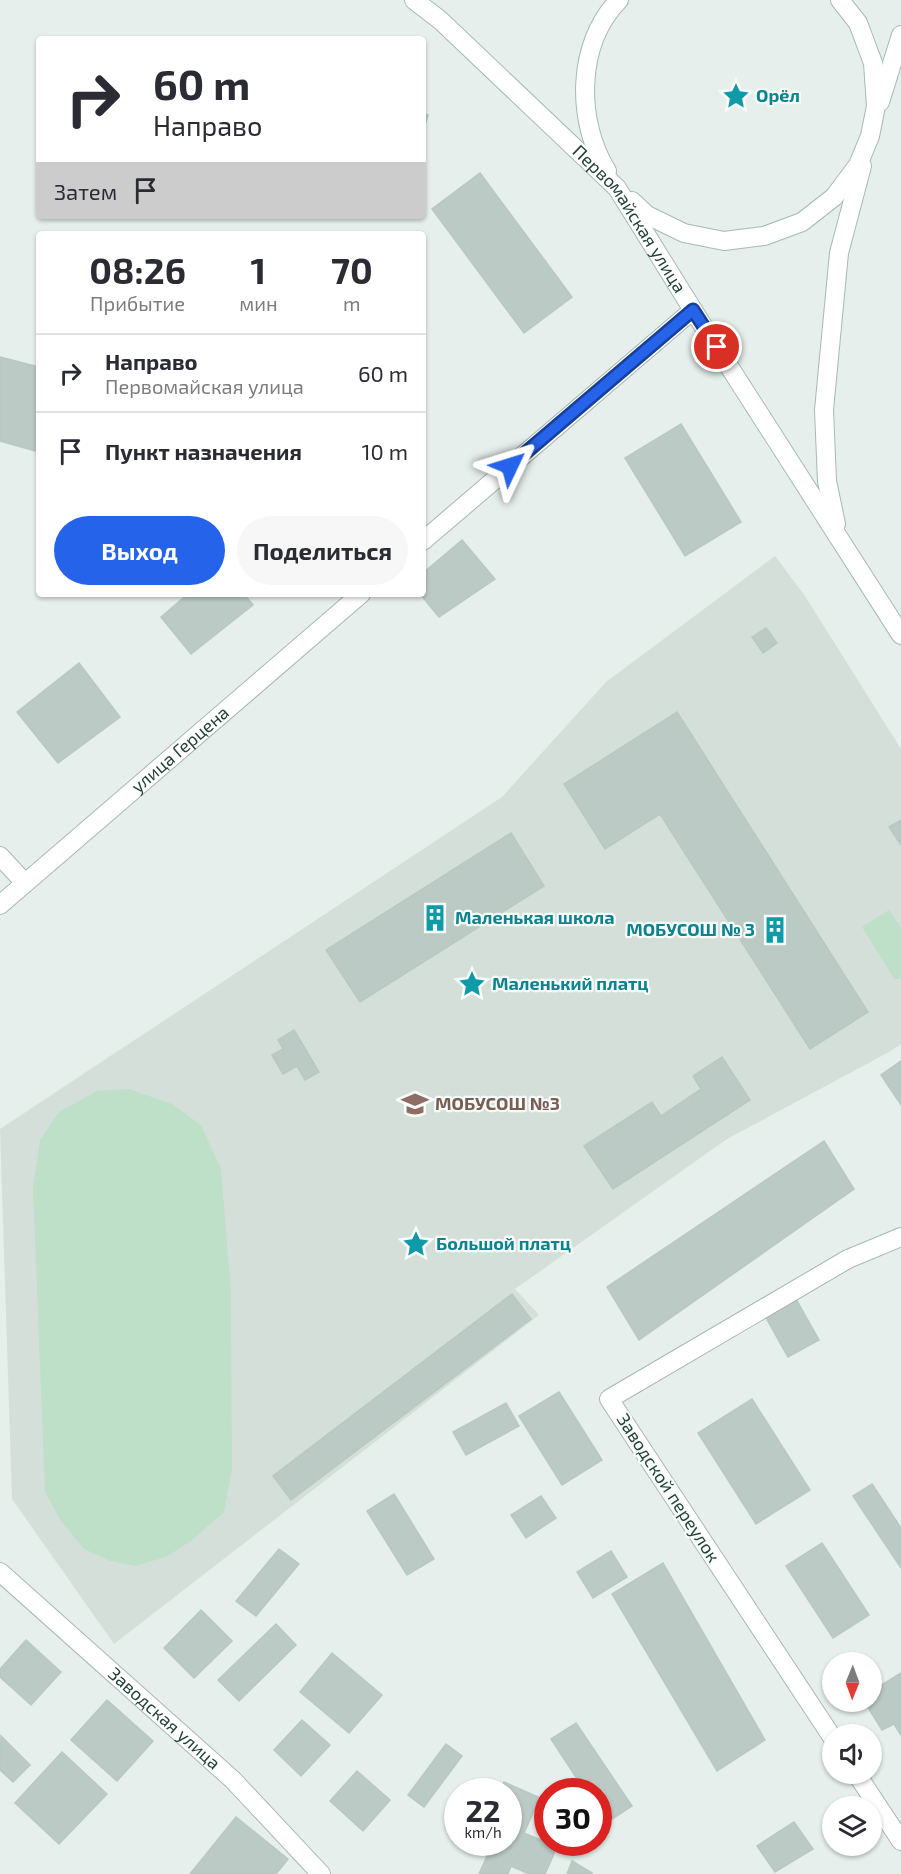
<!DOCTYPE html>
<html lang="ru">
<meta charset="utf-8">
<style>
:root{--surface:#fff;--page:#f7f7f7;--text:#2b2b33;--muted:#7c7c81;--line:#e1e1e2;--accent:#2563eb}
body{margin:0;font-family:"Exo 2",sans-serif;background:var(--page);color:var(--text);height:100vh;display:flex;flex-direction:column;font-size:22px;white-space:nowrap}
*{box-sizing:border-box;margin:0}
p{font-size:20px;color:var(--muted)}
.icon{flex:none;width:33px;height:33px;fill:none;stroke:currentColor;stroke-width:2;stroke-linecap:round;stroke-linejoin:round}
.map{position:relative;flex:1;overflow:hidden}
.details{position:absolute;left:36px;top:231px;width:390px;height:366px;display:flex;flex-direction:column;background:var(--surface);border-radius:6px;box-shadow:0 2px 4px #0004}
.details>*{flex:none}
.banner{position:absolute;left:36px;top:36px;width:390px;height:183px;border-radius:6px;box-shadow:0 2px 4px #0004;background:#fff;color:var(--text);overflow:hidden}
.needle{width:39px;rotate:181deg}
.buttons{position:absolute;left:822px;top:1652px;display:grid;gap:12px}
.buttons a{display:grid;place-items:center;width:60px;height:60px;border-radius:50%;background:var(--surface);box-shadow:0 2px 4px #0004;font-size:30px}
.speed{position:absolute;left:444px;top:1778px;display:flex;gap:12px;font-size:30px;font-weight:700;text-align:center}
.speed>*{display:grid;place-content:center;width:78px;height:78px;border-radius:50%;background:var(--surface);box-shadow:0 2px 4px #0004;line-height:1}
.speed small{font-size:15px;font-weight:400}
.speed .limit{border:9px solid #d22;background:#fff;color:#111}
.pin{position:absolute;display:grid;place-items:center;width:51px;height:51px;color:#fff;margin:-26px;border:3px solid #fff;border-radius:50%;box-shadow:0 2px 6px #0007}
.me{position:absolute;width:66px;margin:-33px;rotate:49deg;stroke-linejoin:round;filter:drop-shadow(0 0 4px #0008)}
.turn{display:flex;align-items:center;gap:21px;height:126px;padding:0 18px;font-size:27px}
.turn .icon{width:78px;height:78px;stroke-width:2.5}
.turn b{display:block;font-size:42px;line-height:51px}
.then{display:flex;align-items:center;height:57px;padding:0 18px;background:#0003;gap:12px;font-size:22px}
.eta{display:flex;justify-content:space-evenly;align-items:center;height:102px;text-align:center}
.eta b{font-size:36px;font-weight:700;line-height:42px}
.button{display:flex;gap:12px;margin-top:auto;padding:12px 18px}
.button a{flex:1;height:69px;border-radius:36px;background:var(--accent);color:#fff;font-size:24px;font-weight:700;line-height:69px;text-align:center}
.button a+a{background:var(--page);color:var(--text)}
ul{padding:0;list-style:none}
li{display:flex;align-items:center;gap:18px;height:78px;padding:0 18px;border-top:2px solid var(--line)}
li div{flex:1}
li b{display:block;font-size:22px}
li em{font-style:normal}
.map>svg:first-child{display:block}
</style>
<div class="map">
<svg width="901" height="1874" viewBox="0 0 901 1874">
<rect width="100%" height="100%" fill="#e6efeb"/>
<polygon fill="#d4dfda" points="775,556 805,596 901,749 901,1044 889,1052 727,1139 515,1289 539,1315 114,1644 12,1499 0,1129 502,797 606,682"/>
<g fill="#bfe0c8">
<polygon points="889,910 901,928 901,977 895,980 862,927"/>
<polygon points="129,1089 172,1104 201,1125 221,1169 231,1291 232,1469 224,1512 191,1541 166,1557 135,1566 110,1561 84,1549 61,1521 45,1492 33,1189 40,1140 59,1112 97,1091"/>
</g>
<g fill="#bbcac4" stroke="#b8c9c2" stroke-width="1.5">
<polygon points="423,113 428,115 423,132"/>
<polygon points="480,173 572,297 524,333 432,209"/>
<polygon points="0,357 39,367 39,452 0,441"/>
<polygon points="681,424 741,522 685,556 625,458"/>
<polygon points="462,540 495,579 439,617 420,594 423,594 423,573"/>
<polygon points="188,594 244,594 253,605 191,654 161,617"/>
<polygon points="766,628 777,643 763,653 752,637"/>
<polygon points="79,663 120,717 58,763 17,712"/>
<polygon points="677,712 868,1012 810,1049 660,814 605,849 564,784"/>
<polygon points="901,820 901,845 889,827"/>
<polygon points="511,833 544,886 360,1002 326,950"/>
<polygon points="294,1030 319,1072 305,1080 297,1066 283,1074 272,1055 283,1049 278,1040"/>
<polygon points="722,1057 750,1100 613,1189 584,1146 652,1102 661,1116 701,1089 693,1076"/>
<polygon points="901,1061 901,1105 881,1075"/>
<polygon points="824,1141 854,1189 639,1340 607,1287"/>
<polygon points="512,1294 531,1319 291,1500 273,1476"/>
<polygon points="796,1299 819,1340 788,1357 765,1316"/>
<polygon points="559,1392 602,1460 562,1485 519,1416"/>
<polygon points="752,1399 810,1490 756,1524 698,1433"/>
<polygon points="506,1403 519,1426 466,1455 453,1432"/>
<polygon points="872,1484 901,1528 901,1568 853,1496"/>
<polygon points="394,1494 434,1559 407,1575 367,1511"/>
<polygon points="541,1496 556,1518 526,1538 511,1515"/>
<polygon points="822,1543 869,1615 833,1638 786,1566"/>
<polygon points="279,1549 299,1564 256,1616 236,1601"/>
<polygon points="611,1551 627,1577 593,1598 577,1572"/>
<polygon points="663,1563 765,1740 717,1771 612,1594"/>
<polygon points="201,1610 232,1641 194,1678 164,1648"/>
<polygon points="276,1624 296,1645 239,1701 218,1680"/>
<polygon points="26,1640 61,1672 31,1705 0,1677 0,1669"/>
<polygon points="332,1653 382,1695 349,1733 300,1692"/>
<polygon points="901,1673 901,1735 894,1724 882,1730 864,1701 872,1701 872,1691"/>
<polygon points="107,1700 153,1741 117,1781 71,1740"/>
<polygon points="302,1720 330,1745 301,1776 274,1750"/>
<polygon points="576,1723 632,1806 606,1823 598,1812 598,1791 585,1791 551,1739"/>
<polygon points="1,1736 30,1765 13,1782 0,1770"/>
<polygon points="446,1744 462,1756 424,1807 408,1795"/>
<polygon points="62,1752 107,1794 59,1844 15,1803"/>
<polygon points="357,1771 390,1800 363,1831 330,1801"/>
<polygon points="504,1782 540,1798 524,1833 557,1847 545,1874 529,1874 511,1866 508,1874 479,1874 487,1856 453,1841 458,1831 458,1842 508,1842 508,1791 501,1791"/>
<polygon points="236,1817 288,1859 276,1874 190,1874"/>
<polygon points="794,1822 813,1849 775,1872 757,1846"/>
<polygon points="572,1861 592,1873 592,1874 567,1874"/>
</g>
<g fill="none" stroke-linecap="round" stroke-linejoin="round">
<defs>
<g id="minor">
<polyline points="423,541 693,310"/>
<polyline points="0,856 25,883"/>
<path id="s1" d="M 0,905 L 361,594"/>
<path id="s2" d="M 0,1572 L 233,1780 L 321,1874"/>
<polyline points="832,1737 609,1399 848,1259 901,1237"/>
<polyline points="856,1773 901,1841"/>
</g>
<g id="secondary">
<path id="s3" d="M 414,0 L 440,20 L 617,188 L 693,310 L 901,635"/>
<polyline points="880,102 901,35"/>
<path d="M 607,171 C 576,121 576,44 619,0"/>
<polyline points="632,201 647,215 684,233 724,241 764,236 802,222 834,197 858,165 870,136 876,106 873,63 858,23 840,0"/>
<polyline points="836,524 827,481 824,410 839,253 862,166"/>
</g>
</defs>
<use href="#minor" stroke="#a8b8b2" stroke-width="20"/>
<use href="#secondary" stroke="#a4bbb3" stroke-width="20"/>
<use href="#minor" stroke="#fff" stroke-width="18"/>
<use href="#secondary" stroke="#fff" stroke-width="18"/>
</g>
<g fill="none" stroke-linecap="round" stroke-linejoin="round">
<defs>
<polyline id="route" points="510,466 693,310 717,347"/>
</defs>
<use href="#route" stroke="#184099" stroke-width="15"/>
<use href="#route" stroke="#2563eb" stroke-width="10"/>
</g>
<defs>
<symbol id="sight-bare" viewBox="-9 -9 18 18"><path d="M0-6L1.8-2.2L6-1.7L2.9 1.2L3.7 5.4L0 3.3L-3.7 5.4L-2.9 1.2L-6-1.7L-1.8-2.2Z" fill="#0f9aa8" stroke="#f7fbf9" stroke-width="2.5" paint-order="stroke"/></symbol>
<symbol id="building-bare" viewBox="-9 -9 18 18"><path d="M-4-6H4V6H1V3H-1V6H-4ZM-2.5-4.3h1.7v1.8h-1.7ZM.8-4.3h1.7v1.8H.8ZM-2.5-1h1.7V.8h-1.7ZM.8-1h1.7V.8H.8Z" fill="#0f9aa8" stroke="#f7fbf9" stroke-width="2.5" paint-order="stroke"/></symbol>
<symbol id="school-bare" viewBox="-9 -9 18 18"><path d="M0-5L7-2L0 1L-7-2ZM-4 1L0 2.5L4 1V4Q0 6-4 4Z" fill="#8d6e63" stroke="#f7fbf9" stroke-width="2.5" paint-order="stroke"/></symbol>
</defs>
<g fill-rule="evenodd">
<use href="#sight-bare" x="717" y="77" width="38" height="38"/>
<use href="#building-bare" x="416" y="899" width="38" height="38"/>
<use href="#building-bare" x="756" y="911" width="38" height="38"/>
<use href="#sight-bare" x="453" y="965" width="38" height="38"/>
<use href="#school-bare" x="396" y="1085" width="38" height="38"/>
<use href="#sight-bare" x="397" y="1225" width="38" height="38"/>
</g>
<g text-anchor="middle" stroke-width="4.5" stroke-linejoin="round" paint-order="stroke">
<g font-size="18" font-weight="bold" fill="#0d838f" stroke="#f7fbf9" text-anchor="start">
<text x="756" y="102">Орёл</text>
<text x="455" y="924">Маленькая школа</text>
<text x="755" y="936" text-anchor="end">МОБУСОШ № 3</text>
<text x="492" y="990">Маленький платц</text>
<text x="436" y="1250">Большой платц</text>
</g>
<g font-size="18" fill="#24423a" stroke="#f7fbf9">
<text dy="6" stroke="none"><textPath href="#s3" startOffset="309">Первомайская улица</textPath></text>
<text dy="6" stroke="none"><textPath href="#s1" startOffset="238">улица Герцена</textPath></text>
<text transform="translate(668 1488) rotate(57)" y="6">Заводской переулок</text>
<text dy="6" stroke="none"><textPath href="#s2" startOffset="220">Заводская улица</textPath></text>
</g>
<g font-size="18" font-weight="bold" fill="#785e54" stroke="#f7fbf9" text-anchor="start">
<text x="435" y="1110">МОБУСОШ №3</text>
</g>
</g>
</svg>
<div class="buttons">
<a><svg class="needle" viewBox="-14 -14 28 28"><path d="M0-13l5 13h-10z" fill="#e53935"/><path d="M0 13l5-13h-10z" fill="#7c7c81"/></svg></a>
<a><svg class="icon" aria-label="sound" viewBox="0 0 24 24"><path d="M4 9h4l5-4v14l-5-4H4zM17 9q2 3 0 6"/></svg></a>
<a><svg class="icon" aria-label="layers" viewBox="0 0 24 24"><path d="M12 4l9 5-9 5-9-5zM3 14l9 5 9-5"/></svg></a>
</div>
<div class="speed"><div>22<small>km/h</small></div><div class="limit">30</div></div>
<div class="pin" style="left:717px;top:347px;background:#d93025"><svg class="icon" aria-label="arrive" viewBox="0 0 24 24"><path d="M6 21V4h12l-3 4 3 4H6"/></svg></div>
<svg class="me" style="left:510px;top:466px" viewBox="-20 -20 40 40"><path d="M0-17L14 15 0 8-14 15z" fill="#2563eb" stroke="#fff" stroke-width="4"/></svg>
<div class="banner">
<div class="turn"><svg class="icon" aria-label="right" viewBox="0 0 24 24"><path d="M7 20v-9h11M14 6l5 5-5 5"/></svg><div><b>60 m</b>Направо</div></div>
<div class="then">Затем<svg class="icon" aria-label="arrive" viewBox="0 0 24 24"><path d="M6 21V4h12l-3 4 3 4H6"/></svg></div>
</div>
<section class="details">
<div class="eta">
<div><b>08:26</b><p>Прибытие</p></div>
<div><b>1</b><p>мин</p></div>
<div><b>70</b><p>m</p></div>
</div>
<ul>
<li><svg class="icon" aria-label="right" viewBox="0 0 24 24"><path d="M7 20v-9h11M14 6l5 5-5 5"/></svg><div><b>Направо</b><p>Первомайская улица</p></div><em>60 m</em></li>
<li><svg class="icon" aria-label="arrive" viewBox="0 0 24 24"><path d="M6 21V4h12l-3 4 3 4H6"/></svg><div><b>Пункт назначения</b></div><em>10 m</em></li>
</ul>
<div class="button"><a>Выход</a><a>Поделиться</a></div>
</section>
</div>
